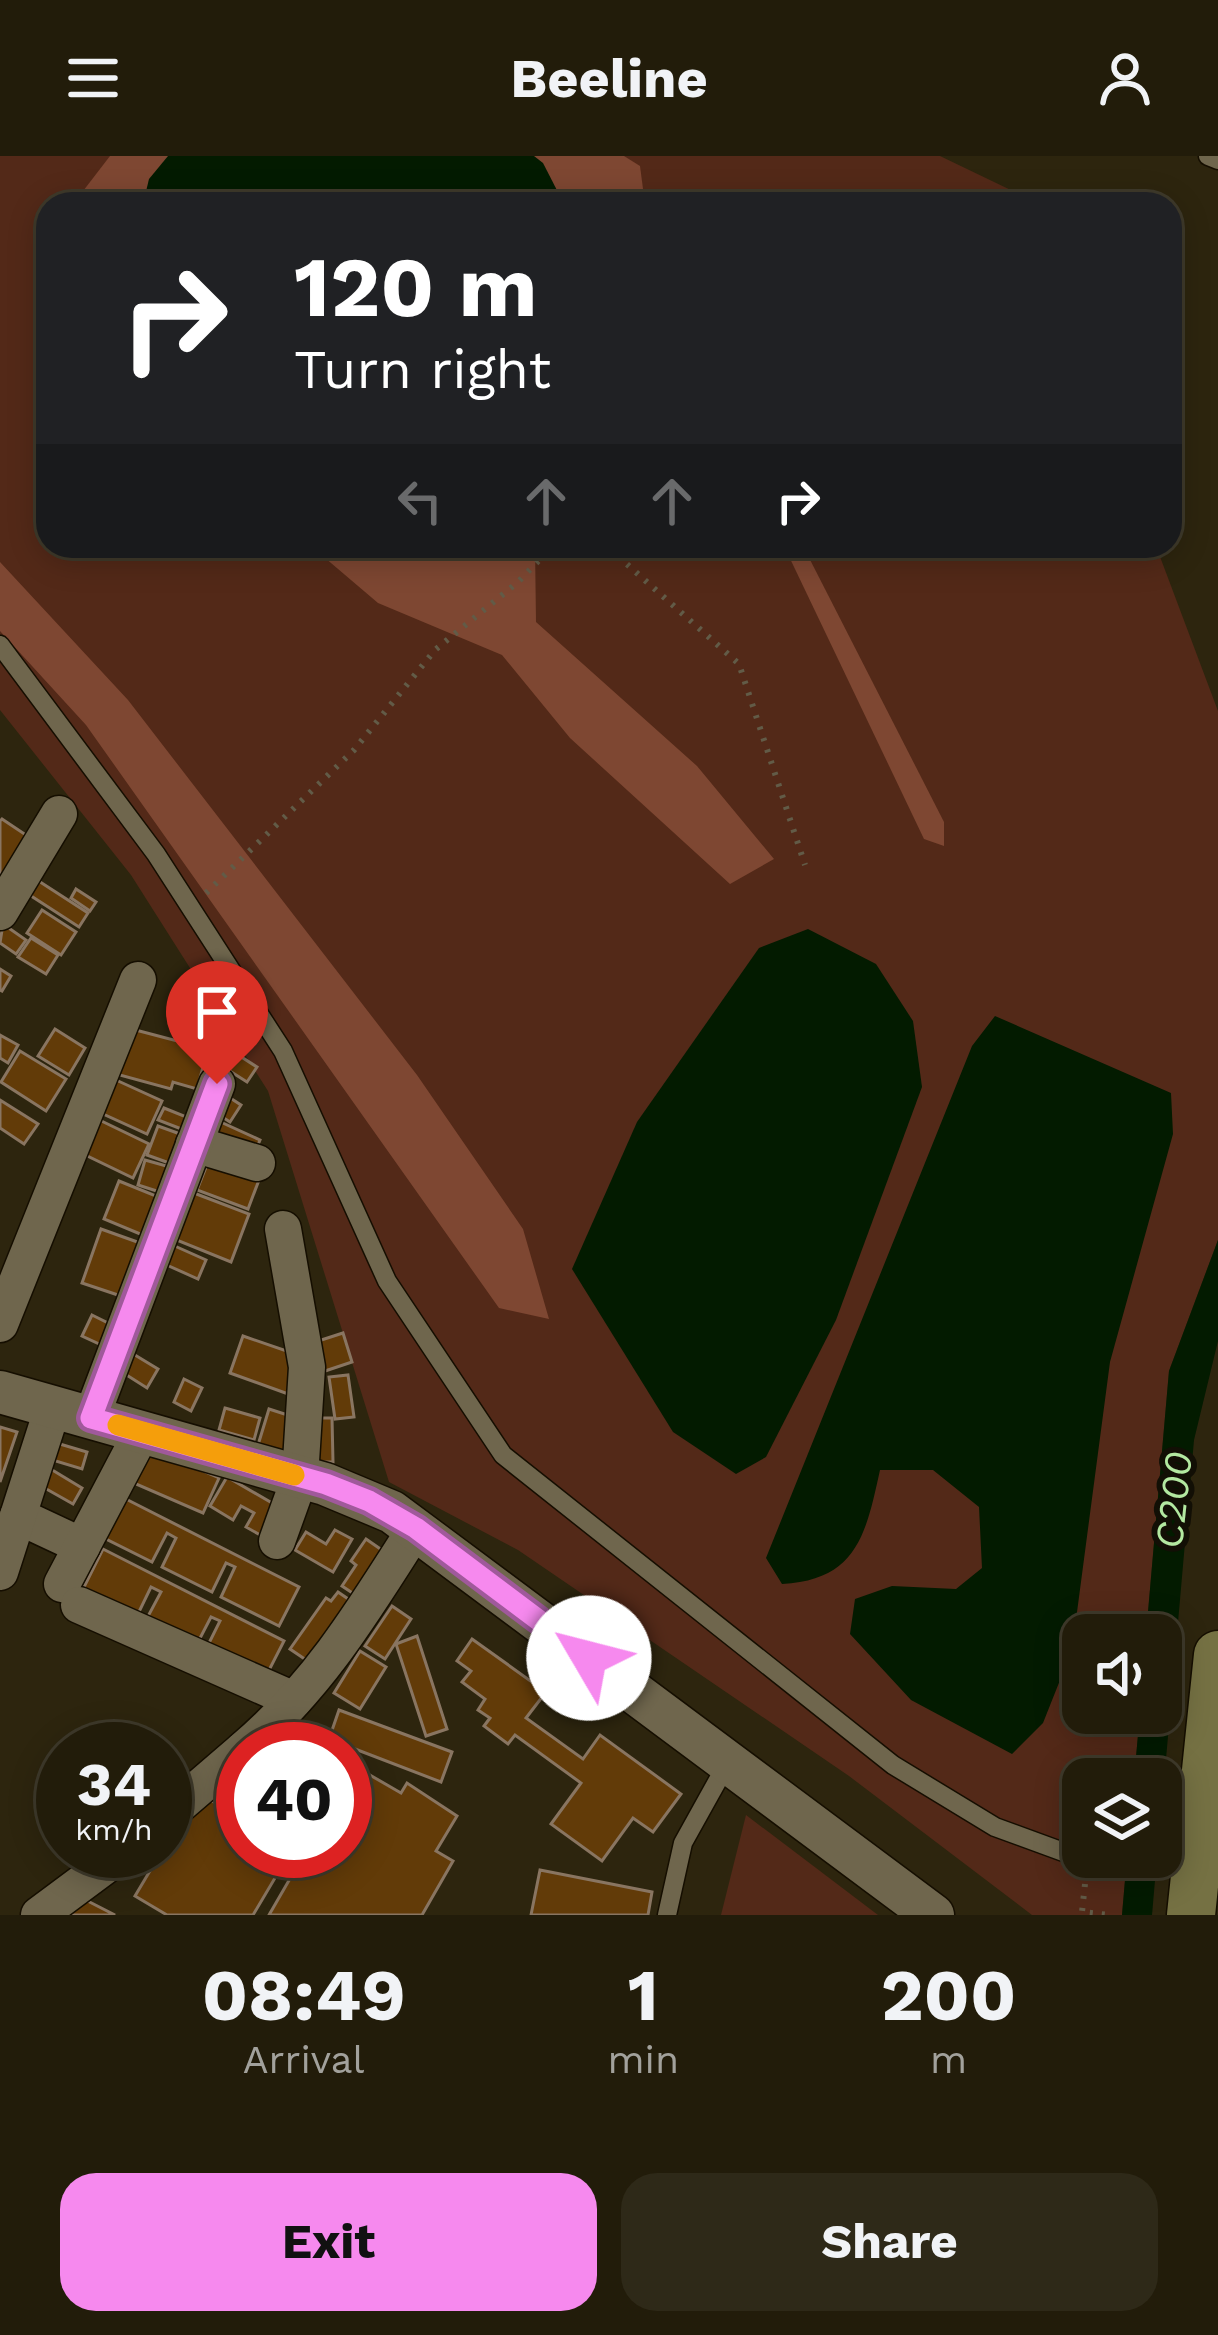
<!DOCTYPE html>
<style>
:root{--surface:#221c0a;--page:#2e2918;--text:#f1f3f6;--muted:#a2a19c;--line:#3f3a2b;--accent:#f689ee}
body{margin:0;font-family:"Work Sans",sans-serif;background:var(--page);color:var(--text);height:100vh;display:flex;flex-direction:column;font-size:45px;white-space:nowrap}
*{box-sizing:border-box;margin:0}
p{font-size:39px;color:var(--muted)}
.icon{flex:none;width:66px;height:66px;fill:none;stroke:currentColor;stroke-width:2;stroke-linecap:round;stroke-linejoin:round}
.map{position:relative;height:1759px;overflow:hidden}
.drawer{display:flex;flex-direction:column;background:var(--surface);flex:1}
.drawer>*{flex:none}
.guide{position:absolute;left:36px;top:36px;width:1146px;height:366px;border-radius:36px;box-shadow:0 6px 30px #0003,0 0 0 3px var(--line);background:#202124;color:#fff;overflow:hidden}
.tools{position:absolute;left:1062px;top:1458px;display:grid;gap:24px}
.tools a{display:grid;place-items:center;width:120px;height:120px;border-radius:24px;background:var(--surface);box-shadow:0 6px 30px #0003,0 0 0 3px var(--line);font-size:60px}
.speed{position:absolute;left:36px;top:1566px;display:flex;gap:24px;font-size:60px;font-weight:700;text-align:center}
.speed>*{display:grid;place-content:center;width:156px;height:156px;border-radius:50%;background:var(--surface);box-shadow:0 6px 30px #0003,0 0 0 3px var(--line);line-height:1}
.speed small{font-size:30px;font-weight:400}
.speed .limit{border:18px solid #d22;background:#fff;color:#111}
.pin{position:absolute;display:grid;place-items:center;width:102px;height:102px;color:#fff;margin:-123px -51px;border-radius:50% 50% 50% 0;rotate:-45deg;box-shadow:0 0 12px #0007}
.pin .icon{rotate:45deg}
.me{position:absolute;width:132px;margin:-66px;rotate:307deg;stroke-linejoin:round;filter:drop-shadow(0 0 9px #0008)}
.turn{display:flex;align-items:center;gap:42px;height:252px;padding:0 60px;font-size:54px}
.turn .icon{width:156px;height:156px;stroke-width:2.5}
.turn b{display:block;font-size:84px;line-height:102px}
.lanes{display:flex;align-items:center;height:114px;padding:0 60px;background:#0003;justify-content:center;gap:60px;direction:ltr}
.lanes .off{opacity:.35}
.eta{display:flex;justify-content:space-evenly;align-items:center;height:204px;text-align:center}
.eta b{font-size:72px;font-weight:700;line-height:84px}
.action{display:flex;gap:24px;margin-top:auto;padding:24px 60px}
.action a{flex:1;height:138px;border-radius:36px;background:var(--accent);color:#111;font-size:48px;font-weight:700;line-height:138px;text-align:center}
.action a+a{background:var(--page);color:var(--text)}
header{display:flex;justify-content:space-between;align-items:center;height:156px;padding:0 60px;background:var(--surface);font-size:54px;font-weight:700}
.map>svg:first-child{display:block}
</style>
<header><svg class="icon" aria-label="menu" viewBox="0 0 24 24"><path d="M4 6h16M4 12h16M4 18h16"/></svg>Beeline<svg class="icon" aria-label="person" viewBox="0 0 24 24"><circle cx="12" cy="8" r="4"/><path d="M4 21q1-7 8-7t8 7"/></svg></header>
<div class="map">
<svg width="1218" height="1759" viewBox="0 0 1218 1759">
<rect width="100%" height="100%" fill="#2d250e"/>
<g fill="#532918">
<polygon points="0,0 940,0 1023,40 1026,48 48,48 48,390 1156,390 1218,555 1218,1084 1169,1215 1146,1479 1083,1479 1083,1557 1140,1557 1134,1623 1083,1623 1083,1701 1127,1701 1122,1759 1032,1759 849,1620 518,1394 389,1326 268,935 131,719 0,554"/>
<polygon points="746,1659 878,1759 721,1759"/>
</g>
<g fill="#7e4732">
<polygon points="110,0 624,0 640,10 645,48 82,48 80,39"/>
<polygon points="311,390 535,390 536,466 697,610 774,703 730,728 570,582 502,499 378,447"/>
<polygon points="784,390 803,390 944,666 944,690 924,683"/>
<polygon points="0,406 128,544 417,919 523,1073 549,1163 499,1152 86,569 0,475"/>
</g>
<g fill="#031b00">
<polygon points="168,0 534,0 543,7 564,48 143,48 149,23"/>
<polygon points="808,773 876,808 913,865 922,931 836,1164 766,1301 736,1318 673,1276 572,1113 637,966 759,792"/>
<path d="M 995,860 L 1171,937 L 1173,978 L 1110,1206 L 1072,1494 L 1043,1567 L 1012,1598 L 911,1544 L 850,1478 L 855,1443 L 892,1430 L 956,1433 L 982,1412 L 979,1351 L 933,1314 L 880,1314 C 866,1378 857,1424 782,1428 L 766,1402 L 972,890 Z"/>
<polygon points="1218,1084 1218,1185 1194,1284 1161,1660 1161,1623 1134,1623 1140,1557 1161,1557 1161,1479 1146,1479 1169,1215"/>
<polygon points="1127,1701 1157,1701 1152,1759 1122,1759"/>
</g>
<g fill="#623b08" stroke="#897561" stroke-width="3">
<polygon points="2,663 32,683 0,724 0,665"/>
<polygon points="34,722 88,757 79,771 25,736"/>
<polygon points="76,733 96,746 90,755 71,742"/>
<polygon points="42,754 76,776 61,799 27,777"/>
<polygon points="3,768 26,784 16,798 0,787"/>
<polygon points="31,782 58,799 46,818 18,801"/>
<polygon points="0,813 11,820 2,835 0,834"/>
<polygon points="128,872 208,893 197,933 173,926 171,933 116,918"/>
<polygon points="55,873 85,892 69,919 38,900"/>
<polygon points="0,879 18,889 8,907 0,902"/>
<polygon points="218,886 257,911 247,926 208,901"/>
<polygon points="20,895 66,923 46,955 1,926"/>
<polygon points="105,919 162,945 147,978 90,952"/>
<polygon points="224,938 241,949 230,966 213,955"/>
<polygon points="0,944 38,968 24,988 0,972"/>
<polygon points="164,952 189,962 184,974 158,964"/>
<polygon points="89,959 149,988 133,1022 73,993"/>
<polygon points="214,963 260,984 253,1001 206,980"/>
<polygon points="158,970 183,979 172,1008 147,999"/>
<polygon points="212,996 262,1016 248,1053 197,1034"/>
<polygon points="145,1004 170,1011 163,1037 138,1029"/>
<polygon points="119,1025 161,1042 145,1080 104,1063"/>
<polygon points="186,1034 249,1058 231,1106 169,1081"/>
<polygon points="101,1073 143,1088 124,1141 82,1127"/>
<polygon points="168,1087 206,1104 198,1123 160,1106"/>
<polygon points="92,1159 118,1172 108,1192 82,1180"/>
<polygon points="343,1177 352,1206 322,1216 312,1187"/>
<polygon points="243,1180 304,1201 291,1239 230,1217"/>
<polygon points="125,1193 158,1213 147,1232 114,1211"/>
<polygon points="348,1219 354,1261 335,1263 329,1221"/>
<polygon points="184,1223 202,1232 191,1255 174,1246"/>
<polygon points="225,1252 260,1262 254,1284 219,1274"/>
<polygon points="269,1253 297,1262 287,1297 258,1289"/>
<polygon points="310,1262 332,1262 333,1306 310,1306"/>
<polygon points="0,1271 17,1276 0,1326"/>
<polygon points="53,1286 87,1296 82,1313 49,1303"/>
<polygon points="144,1289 219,1322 203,1357 129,1325"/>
<polygon points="44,1309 82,1332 73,1348 34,1326"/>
<polygon points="227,1321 279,1351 262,1380 246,1371 254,1357 241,1350 233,1364 210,1350"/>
<polygon points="118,1339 299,1431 279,1470 221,1441 235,1411 226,1407 212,1436 162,1411 176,1382 167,1377 152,1406 98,1379"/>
<polygon points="335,1374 352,1383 333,1416 295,1394 306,1376 326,1388"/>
<polygon points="366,1383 389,1399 360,1442 342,1430 356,1409 351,1405"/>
<polygon points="103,1393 284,1485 264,1524 205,1495 220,1465 211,1461 196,1490 146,1464 161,1436 151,1431 137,1460 83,1433"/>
<polygon points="338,1436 354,1447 312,1508 290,1493 326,1442 331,1445"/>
<polygon points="392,1450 411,1463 385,1503 365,1490"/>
<polygon points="417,1480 447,1573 426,1580 396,1488"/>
<polygon points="472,1483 546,1536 526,1562 583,1603 600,1579 681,1638 653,1676 633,1662 602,1705 551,1668 581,1627 515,1579 508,1588 484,1570 490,1562 478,1554 485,1543 462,1526 471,1515 457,1505"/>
<polygon points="360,1495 386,1511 360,1553 334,1537"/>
<polygon points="339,1554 452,1596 441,1626 329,1583"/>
<polygon points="243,1605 243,1695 291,1695 253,1759 167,1759 135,1740 197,1636 217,1648"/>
<polygon points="356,1611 401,1637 407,1627 457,1660 436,1695 453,1705 422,1759 269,1759 306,1695 345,1695 345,1629"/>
<polygon points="540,1714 652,1736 648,1759 531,1759"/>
<polygon points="74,1738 115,1759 46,1759"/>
</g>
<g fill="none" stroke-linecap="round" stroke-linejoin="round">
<defs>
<g id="service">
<polyline points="1208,0 1218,4"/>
<polyline points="0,489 156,698 283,895 387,1125 503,1299 893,1609 995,1671 1088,1705"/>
<polyline points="667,1759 683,1687 728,1606"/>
</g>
<g id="minor">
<polyline points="0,756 59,658"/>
<polyline points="194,988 257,1007"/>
<polyline points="0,1168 138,824"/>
<polyline points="91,1262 217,928"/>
<polyline points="18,1360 82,1390"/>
<polyline points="277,1385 300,1321 307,1211 283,1073"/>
<polyline points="0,1416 53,1251"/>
<polyline points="62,1428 142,1276"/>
<polyline points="79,1449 294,1544"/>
<path d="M 244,1593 C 319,1529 364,1454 416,1372"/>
<polyline points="165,1661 243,1594"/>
<polyline points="39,1759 125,1695"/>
</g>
<polyline id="tertiary" points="0,1236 325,1328 392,1356 933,1759"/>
<polyline id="secondary" points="1191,1759 1218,1499"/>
</defs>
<use href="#service" stroke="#150e00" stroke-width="21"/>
<use href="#minor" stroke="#150e00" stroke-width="39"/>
<use href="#tertiary" stroke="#150e00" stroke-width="45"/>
<use href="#secondary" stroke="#150e00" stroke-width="51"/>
<g stroke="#625b47" stroke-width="6" stroke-dasharray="3 9" stroke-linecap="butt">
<polyline points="597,390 611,394 739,508 805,709"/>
<polyline points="206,737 354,594 435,494 518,426 545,398 567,390"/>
<polyline points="1085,1728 1082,1756 1110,1759"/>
</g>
<use href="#service" stroke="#6f664d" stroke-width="18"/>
<use href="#minor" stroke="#6f664d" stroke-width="36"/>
<use href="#tertiary" stroke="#6f664d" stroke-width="42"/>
<use href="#secondary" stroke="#757143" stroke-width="48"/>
</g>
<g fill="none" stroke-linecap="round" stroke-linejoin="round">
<defs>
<polyline id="route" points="217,928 91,1262 326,1328 369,1345 416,1372 589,1502"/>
</defs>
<use href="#route" stroke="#a0599b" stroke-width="30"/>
<use href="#route" stroke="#f689ee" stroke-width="21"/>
<polyline stroke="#f59e0b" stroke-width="21" points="118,1269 294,1319"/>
</g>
<g text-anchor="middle" stroke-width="12" stroke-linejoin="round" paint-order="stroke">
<g font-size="39" font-style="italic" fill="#b3e9a1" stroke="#120f05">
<text transform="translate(1173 1344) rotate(-84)" y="14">C200</text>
</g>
</g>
</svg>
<div class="tools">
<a><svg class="icon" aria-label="sound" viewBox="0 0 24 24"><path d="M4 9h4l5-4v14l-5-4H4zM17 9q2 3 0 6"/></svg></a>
<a><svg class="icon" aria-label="layers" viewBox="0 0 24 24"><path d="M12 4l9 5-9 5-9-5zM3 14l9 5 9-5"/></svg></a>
</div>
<div class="speed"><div>34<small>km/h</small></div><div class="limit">40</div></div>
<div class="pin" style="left:217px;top:928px;background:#d93025"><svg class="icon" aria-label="arrive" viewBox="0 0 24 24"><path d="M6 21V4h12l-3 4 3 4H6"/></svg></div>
<svg class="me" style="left:589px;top:1502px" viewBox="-20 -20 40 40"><circle r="19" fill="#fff"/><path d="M0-13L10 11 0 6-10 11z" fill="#f689ee"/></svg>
<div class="guide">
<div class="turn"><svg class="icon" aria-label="right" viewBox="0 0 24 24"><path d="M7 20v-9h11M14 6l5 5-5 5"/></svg><div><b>120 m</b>Turn right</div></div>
<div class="lanes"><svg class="icon off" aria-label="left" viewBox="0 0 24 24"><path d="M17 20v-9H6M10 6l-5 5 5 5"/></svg><svg class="icon off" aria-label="ahead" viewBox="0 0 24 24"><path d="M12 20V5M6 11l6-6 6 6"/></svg><svg class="icon off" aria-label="ahead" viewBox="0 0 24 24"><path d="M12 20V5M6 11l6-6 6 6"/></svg><svg class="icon" aria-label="right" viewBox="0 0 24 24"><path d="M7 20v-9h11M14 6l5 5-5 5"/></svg></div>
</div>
</div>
<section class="drawer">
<div class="eta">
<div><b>08:49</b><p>Arrival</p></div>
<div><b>1</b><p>min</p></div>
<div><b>200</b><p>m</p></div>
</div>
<div class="action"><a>Exit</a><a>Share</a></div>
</section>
